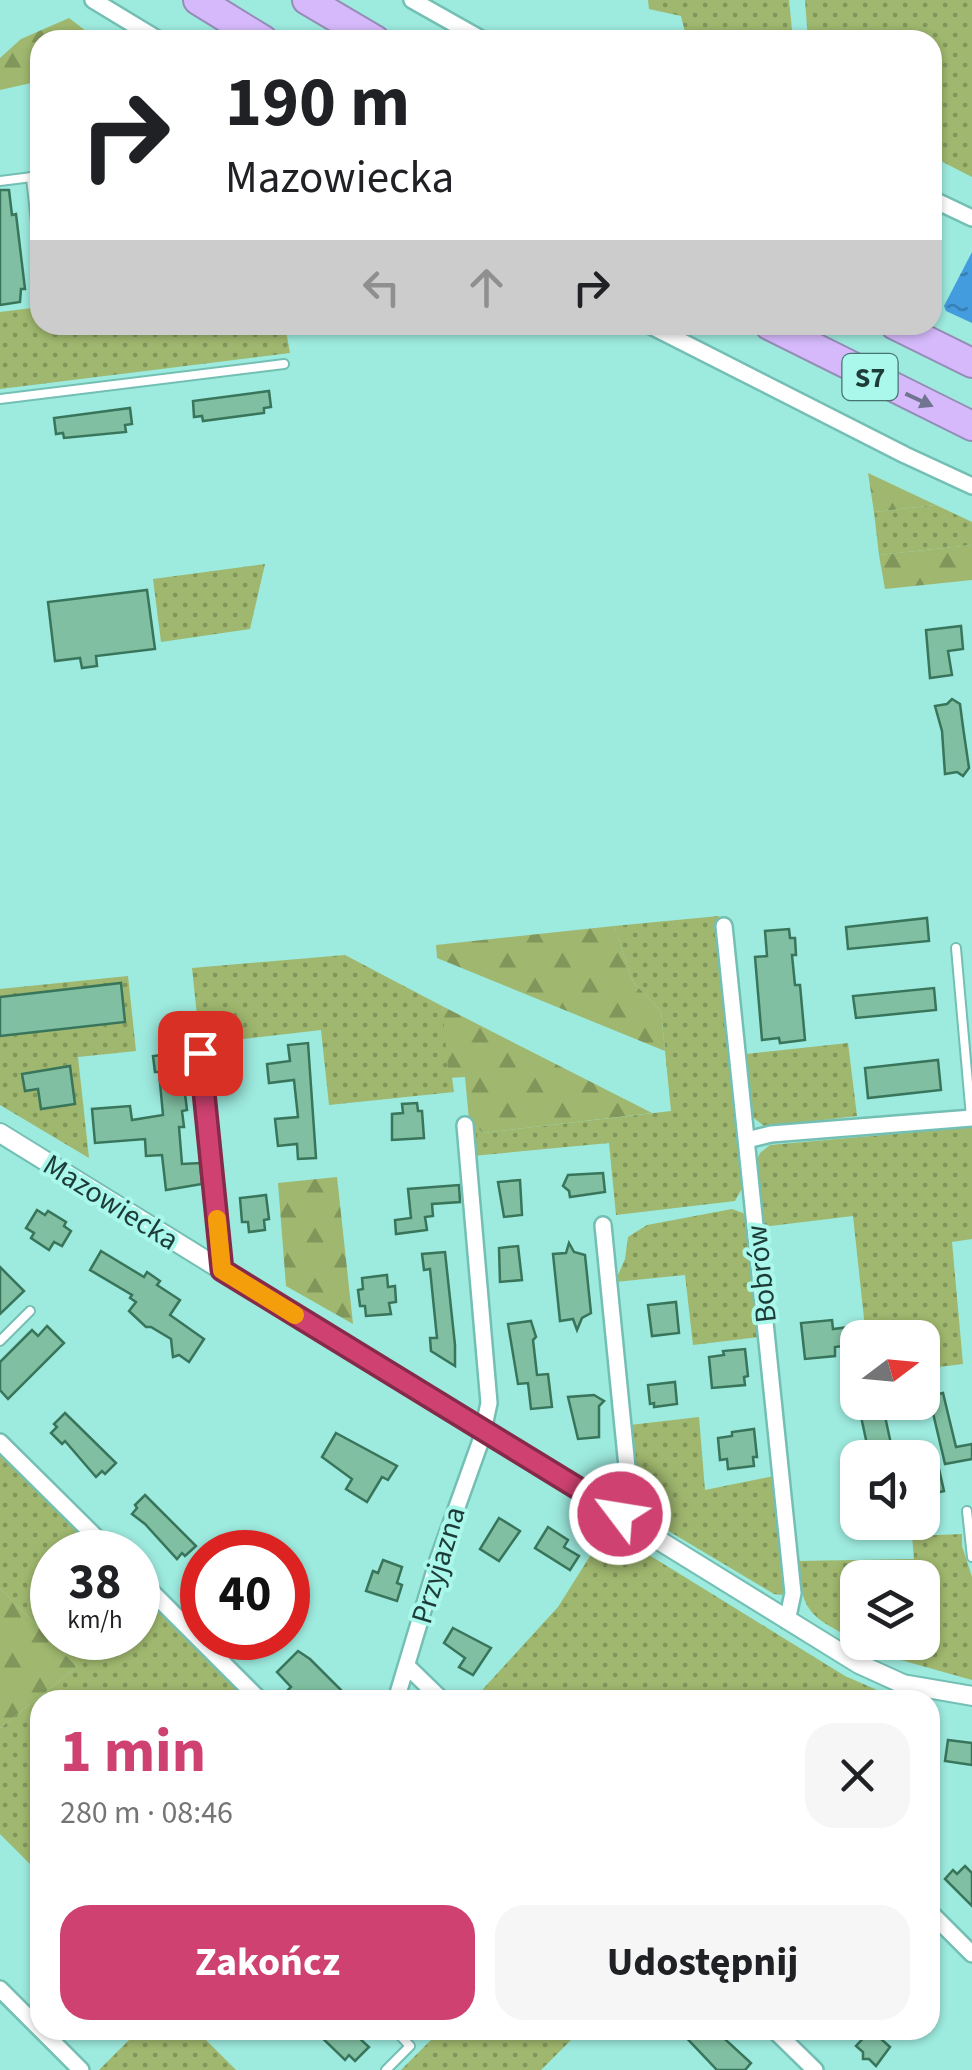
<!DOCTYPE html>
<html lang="pl">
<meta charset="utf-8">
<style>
:root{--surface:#fff;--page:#f6f6f6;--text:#202124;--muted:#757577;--accent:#ce4171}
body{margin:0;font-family:"Source Sans 3",sans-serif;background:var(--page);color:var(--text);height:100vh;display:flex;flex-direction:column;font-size:38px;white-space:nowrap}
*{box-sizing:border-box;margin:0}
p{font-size:32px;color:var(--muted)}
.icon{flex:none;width:55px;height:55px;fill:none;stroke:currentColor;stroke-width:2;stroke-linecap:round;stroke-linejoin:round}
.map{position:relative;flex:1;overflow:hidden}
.side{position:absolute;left:30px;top:1690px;width:910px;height:350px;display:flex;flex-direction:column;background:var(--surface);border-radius:30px;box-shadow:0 2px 8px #0004}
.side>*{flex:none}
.guide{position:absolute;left:30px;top:30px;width:912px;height:305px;border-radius:30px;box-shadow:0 2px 8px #0004;background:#fff;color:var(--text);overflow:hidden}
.needle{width:65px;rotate:74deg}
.fabs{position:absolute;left:840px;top:1320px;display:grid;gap:20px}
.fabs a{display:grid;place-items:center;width:100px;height:100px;border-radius:20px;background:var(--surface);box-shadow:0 2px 8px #0004;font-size:50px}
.speed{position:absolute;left:30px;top:1530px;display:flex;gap:20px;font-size:50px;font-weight:700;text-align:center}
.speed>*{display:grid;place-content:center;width:130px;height:130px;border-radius:50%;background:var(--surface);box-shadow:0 2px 8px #0004;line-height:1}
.speed small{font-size:25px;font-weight:400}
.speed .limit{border:15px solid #d22;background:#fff;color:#111}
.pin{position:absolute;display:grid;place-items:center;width:85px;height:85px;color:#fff;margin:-42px;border-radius:20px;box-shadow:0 5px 15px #0006}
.me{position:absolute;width:110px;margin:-55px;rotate:301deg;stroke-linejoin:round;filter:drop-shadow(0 0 8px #0008)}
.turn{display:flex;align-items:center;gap:35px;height:210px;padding:0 30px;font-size:45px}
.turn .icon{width:130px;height:130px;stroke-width:2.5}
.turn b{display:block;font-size:70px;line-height:85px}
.lanes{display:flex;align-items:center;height:95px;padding:0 30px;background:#0003;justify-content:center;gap:50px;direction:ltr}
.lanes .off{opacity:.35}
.round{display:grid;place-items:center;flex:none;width:105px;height:105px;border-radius:30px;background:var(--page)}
.overview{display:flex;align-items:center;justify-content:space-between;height:170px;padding:0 30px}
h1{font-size:60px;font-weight:700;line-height:75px;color:var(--accent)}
.action{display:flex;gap:20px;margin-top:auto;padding:20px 30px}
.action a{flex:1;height:115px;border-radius:30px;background:var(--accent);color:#fff;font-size:40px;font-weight:700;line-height:115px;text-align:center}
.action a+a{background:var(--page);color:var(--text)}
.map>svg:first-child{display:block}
</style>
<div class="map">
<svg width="972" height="2070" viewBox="0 0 972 2070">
<defs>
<pattern id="grass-dots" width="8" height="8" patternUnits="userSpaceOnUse" patternTransform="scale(2.5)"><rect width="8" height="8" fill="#9fb76e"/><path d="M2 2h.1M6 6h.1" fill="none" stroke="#81965b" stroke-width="1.8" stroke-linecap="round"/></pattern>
<pattern id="forest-firs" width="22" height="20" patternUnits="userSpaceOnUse" patternTransform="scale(2.5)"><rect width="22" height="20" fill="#9fb76e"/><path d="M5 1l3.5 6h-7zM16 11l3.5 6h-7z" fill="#81965b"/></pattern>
<pattern id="water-ripples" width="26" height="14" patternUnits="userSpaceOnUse" patternTransform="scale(2.5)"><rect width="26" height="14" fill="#429cde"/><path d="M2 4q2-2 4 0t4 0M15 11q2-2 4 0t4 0" fill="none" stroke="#3780b5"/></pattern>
</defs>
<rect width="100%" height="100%" fill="#9deade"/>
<g fill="url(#grass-dots)">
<polygon points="648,0 789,0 793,40 687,40 681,16 649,9"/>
<polygon points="805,0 972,0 972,177 933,157 932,40 808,40"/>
<polygon points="40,307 40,325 285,325 290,353 0,389 0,312"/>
<polygon points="936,505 972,522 972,545 879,555 874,512"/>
<polygon points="265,564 250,629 161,642 153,579"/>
<polygon points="719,916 746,1181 735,1201 616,1215 609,1143 472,1156 469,1120 483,1133 671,1111 661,1011 633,982 614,926"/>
<polygon points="345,955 442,1006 454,1092 329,1105 321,1030 200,1044 192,968"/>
<polygon points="128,976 136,1051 78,1057 89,1158 0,1105 0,989"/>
<polygon points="848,1043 857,1116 765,1127 753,1117 746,1054"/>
<polygon points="972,1127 972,1239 952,1242 963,1364 923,1369 922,1338 866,1337 853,1216 762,1227 756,1162 760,1153 770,1145"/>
<polygon points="732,1209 743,1213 749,1223 759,1337 693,1345 685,1275 615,1282 625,1259 628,1237 647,1225"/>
<polygon points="699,1417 705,1490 774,1476 785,1588 782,1595 774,1594 640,1514 630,1425"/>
<polygon points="0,1451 102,1552 52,1552 52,1638 138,1638 138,1587 251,1700 40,1700 40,1874 0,1834 0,1728 77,1667 0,1588"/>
<polygon points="607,1529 845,1676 900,1700 473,1700 558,1607"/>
<path d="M 962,1534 L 962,1546 L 972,1577 L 972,1680 L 883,1655 L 860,1643 L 922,1642 L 922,1578 L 858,1578 L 857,1641 C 811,1616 803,1616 797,1561 L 914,1559 L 912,1536 Z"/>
<polygon points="139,2030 196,2030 236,2070 99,2070"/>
<polygon points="422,2030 581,2030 541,2070 401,2070 432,2039"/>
</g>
<g fill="url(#forest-firs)">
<polygon points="69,18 98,40 40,40 40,81 0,90 0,58 21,39"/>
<polygon points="868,473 936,505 874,512"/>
<polygon points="972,545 972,580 885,589 879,555"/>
<polygon points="614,926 633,982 661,1011 665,1051 437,958 436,945"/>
<polygon points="442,1006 652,1113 483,1133 469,1120 465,1077 449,1078"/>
<polygon points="337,1177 353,1324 286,1286 278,1183"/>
<polygon points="0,1588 77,1667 0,1728"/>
</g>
<polygon fill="url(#water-ripples)" points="972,252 972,323 946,311 944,306"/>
<g fill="#80bfa2" stroke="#38755b" stroke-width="2.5">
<polygon points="0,190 9,190 12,215 16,214 25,289 21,289 20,302 0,305"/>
<polygon points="269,391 271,407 264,408 264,413 203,421 202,416 194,417 193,401"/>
<polygon points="130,408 132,424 125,425 126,432 64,438 63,433 56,434 54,418"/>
<polygon points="147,590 155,649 96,656 97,666 82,668 80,658 55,661 48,602"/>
<polygon points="961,626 963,649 948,651 952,675 930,678 926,630"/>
<polygon points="952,699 960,704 963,727 969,768 963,776 957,772 945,774 942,731 935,706 947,704"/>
<polygon points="927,918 929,941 848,949 846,927"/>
<polygon points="789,929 790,938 795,938 796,955 792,955 795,985 800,985 805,1040 780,1043 779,1038 762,1040 755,957 767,956 765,931"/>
<polygon points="121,983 125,1022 0,1036 0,997"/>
<polygon points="934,988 936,1010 856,1018 853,996"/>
<polygon points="308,1043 316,1158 298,1159 297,1144 278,1146 275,1119 298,1117 294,1080 269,1083 267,1064 290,1061 288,1045"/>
<polygon points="180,1053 187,1110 182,1111 184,1127 179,1127 182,1164 200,1163 202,1184 166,1190 162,1155 146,1156 145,1139 95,1143 92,1109 130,1106 132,1120 163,1115 159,1072 155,1072 153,1056"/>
<polygon points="938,1060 941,1090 868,1098 865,1068"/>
<polygon points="70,1066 75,1104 41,1109 38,1089 25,1091 22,1074"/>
<polygon points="417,1103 418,1111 422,1111 424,1138 392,1140 392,1114 403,1113 402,1104"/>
<polygon points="603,1173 605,1192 570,1197 569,1191 563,1186 568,1175"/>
<polygon points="520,1180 522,1215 504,1217 498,1182"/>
<polygon points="459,1185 460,1202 432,1204 433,1216 425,1217 427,1230 396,1234 395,1220 411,1218 408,1189"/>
<polygon points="266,1195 269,1219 264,1220 265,1230 249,1232 248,1222 242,1222 240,1198"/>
<polygon points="37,1210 45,1215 48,1211 66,1222 64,1226 71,1231 62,1246 54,1242 49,1250 31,1238 34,1233 26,1228"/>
<polygon points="569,1243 574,1252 585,1255 591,1313 582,1318 577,1330 573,1319 560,1321 553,1254 566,1253"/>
<polygon points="518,1246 522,1280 500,1282 499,1248"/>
<polygon points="101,1251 144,1277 147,1272 160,1281 157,1285 180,1300 170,1315 204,1339 189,1362 179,1355 173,1357 171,1339 151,1327 146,1327 129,1311 136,1302 130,1298 132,1295 90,1270"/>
<polygon points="445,1252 455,1345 455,1366 431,1351 430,1338 437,1338 430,1269 424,1270 422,1254"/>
<polygon points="0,1267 24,1291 0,1314"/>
<polygon points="387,1275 388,1287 395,1286 396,1302 389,1303 391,1314 366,1316 365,1306 360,1306 358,1290 363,1289 362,1278"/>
<polygon points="676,1302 679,1333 652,1336 648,1305"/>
<polygon points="832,1320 833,1329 858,1326 858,1344 835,1347 835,1356 805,1359 801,1323"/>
<polygon points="531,1321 536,1337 533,1340 537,1375 548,1374 552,1407 531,1409 528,1383 518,1384 508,1324"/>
<polygon points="47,1326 64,1343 8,1399 0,1390 0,1362 32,1330 38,1336"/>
<polygon points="745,1349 748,1376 744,1377 745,1385 712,1388 709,1357 724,1355 723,1351"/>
<polygon points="675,1382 677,1404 654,1407 654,1403 650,1404 648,1385"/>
<polygon points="943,1393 956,1447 972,1444 972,1459 945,1464 929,1396"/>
<polygon points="594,1395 604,1401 599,1406 599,1437 578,1439 568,1397"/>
<polygon points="883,1407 894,1458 870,1458 860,1412"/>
<polygon points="65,1413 116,1463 105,1474 102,1471 96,1477 65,1441 62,1444 51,1433 57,1427 54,1424"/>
<polygon points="754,1429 757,1457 753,1457 754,1466 728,1469 727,1459 720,1460 718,1438 732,1436 732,1432"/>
<polygon points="336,1433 397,1466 388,1480 382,1477 367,1502 346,1489 352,1479 322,1457"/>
<polygon points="937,1460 944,1491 923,1496 923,1464"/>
<polygon points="145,1495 196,1546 185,1556 182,1553 177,1559 145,1524 132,1514 137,1508 135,1505"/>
<polygon points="499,1518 520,1531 499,1561 480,1549"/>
<polygon points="548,1527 568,1540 564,1547 579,1556 570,1570 535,1548"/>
<polygon points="383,1560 402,1567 397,1583 402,1585 397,1601 366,1591 373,1571 378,1573"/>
<polygon points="453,1628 491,1648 473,1675 459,1667 465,1658 444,1643"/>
<polygon points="298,1651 310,1659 351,1700 295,1700 286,1692 291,1687 277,1672"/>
<polygon points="948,1740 972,1743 972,1765 945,1761"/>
<polygon points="965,1866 972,1873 972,1906 945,1879 953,1870 957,1874"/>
<polygon points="314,2030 367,2030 359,2038 369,2047 355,2061 349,2055 345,2060"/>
<polygon points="679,2030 715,2030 751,2063 745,2070 717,2070"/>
<polygon points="871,2030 890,2047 876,2066 869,2059 863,2059 863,2052 856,2046"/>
</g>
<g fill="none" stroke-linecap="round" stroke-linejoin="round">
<defs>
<g id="service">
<polyline points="31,177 40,259"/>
<polyline points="0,181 40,176"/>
<polyline points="0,399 284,364"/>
<polyline points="956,948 971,1117"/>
<polyline points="0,1341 30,1311"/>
<polyline points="967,1511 972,1557"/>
<polyline points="386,2070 410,2046 395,2030"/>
</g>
<g id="minor">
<polyline points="93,0 159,40"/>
<polyline points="412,0 483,40"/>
<polyline points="932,199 972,218"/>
<polyline points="649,325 905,455 972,486"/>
<polyline points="724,926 793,1593 787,1621"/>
<polyline points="200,1053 222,1271"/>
<polyline points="747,1140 771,1134 972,1118"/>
<polyline points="603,1225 628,1477 627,1501 620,1515"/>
<polyline points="0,1442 111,1552"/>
<polyline points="138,1578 260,1700"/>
<polyline points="407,1666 442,1700"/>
<polyline points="396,1700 438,1560 481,1440 489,1403 465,1125"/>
<polyline points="930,1912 972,1954"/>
<polyline points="0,1989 40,2029"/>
<polyline points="41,2030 81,2070"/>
<polyline points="774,2030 815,2070"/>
</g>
<polyline id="tertiary" points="0,1133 859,1664 903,1684 972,1696"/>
<g id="motorway">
<polyline points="198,0 263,40"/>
<polyline points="307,0 375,40"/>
<polyline points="769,325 972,426"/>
<polyline points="895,325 972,363"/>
</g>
</defs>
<use href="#service" stroke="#74bfb4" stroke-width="12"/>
<use href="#minor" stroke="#74bfb4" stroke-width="20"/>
<use href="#tertiary" stroke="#74bfb4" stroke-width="22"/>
<use href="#motorway" stroke="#958db7" stroke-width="32"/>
<use href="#service" stroke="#fff" stroke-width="8"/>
<use href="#minor" stroke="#fff" stroke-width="15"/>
<use href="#tertiary" stroke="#fff" stroke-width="18"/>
<use href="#motorway" stroke="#d5b9fb" stroke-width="28"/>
</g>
<defs><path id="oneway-solid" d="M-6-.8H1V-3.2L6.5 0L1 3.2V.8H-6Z" transform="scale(2.5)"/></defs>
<use fill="#707490" href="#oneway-solid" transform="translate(919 400) rotate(25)"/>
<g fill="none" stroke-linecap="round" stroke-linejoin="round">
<defs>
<polyline id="route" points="200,1053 222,1270 620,1514"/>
</defs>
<use href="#route" stroke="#862a49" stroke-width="25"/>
<use href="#route" stroke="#ce4171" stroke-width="18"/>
<polyline stroke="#f59e0b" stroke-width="18" points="217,1219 222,1270 295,1315"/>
</g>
<g text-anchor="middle" stroke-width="8" stroke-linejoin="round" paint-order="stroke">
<rect fill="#aaf7eb" stroke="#47746e" stroke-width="2.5" x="842.5" y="354" width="55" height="46" rx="8"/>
<g font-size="28" font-weight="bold" fill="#1d3c38">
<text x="870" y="387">S7</text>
</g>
<g font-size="30" fill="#1d3c38" stroke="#aaf7eb">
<text transform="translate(111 1202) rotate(32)" y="10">Mazowiecka</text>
<text transform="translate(761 1274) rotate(-96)" y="10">Bobrów</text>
<text transform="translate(438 1565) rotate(-73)" y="10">Przyjazna</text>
</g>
</g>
</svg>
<div class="fabs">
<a><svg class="needle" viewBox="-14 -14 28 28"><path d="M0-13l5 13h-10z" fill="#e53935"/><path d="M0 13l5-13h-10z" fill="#757577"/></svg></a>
<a><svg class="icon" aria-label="sound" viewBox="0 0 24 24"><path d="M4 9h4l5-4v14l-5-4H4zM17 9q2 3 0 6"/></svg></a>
<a><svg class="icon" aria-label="layers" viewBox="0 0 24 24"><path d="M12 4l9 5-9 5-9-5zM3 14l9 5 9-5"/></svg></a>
</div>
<div class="speed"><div>38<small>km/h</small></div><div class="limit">40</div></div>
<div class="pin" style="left:200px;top:1053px;background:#d93025"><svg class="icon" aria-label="arrive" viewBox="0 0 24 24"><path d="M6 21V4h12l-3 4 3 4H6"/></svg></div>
<svg class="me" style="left:620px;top:1514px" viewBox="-20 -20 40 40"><circle r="17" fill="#ce4171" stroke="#fff" stroke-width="3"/><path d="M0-11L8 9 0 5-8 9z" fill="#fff"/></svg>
<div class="guide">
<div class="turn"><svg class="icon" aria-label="right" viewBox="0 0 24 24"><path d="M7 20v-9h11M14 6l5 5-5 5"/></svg><div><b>190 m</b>Mazowiecka</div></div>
<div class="lanes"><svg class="icon off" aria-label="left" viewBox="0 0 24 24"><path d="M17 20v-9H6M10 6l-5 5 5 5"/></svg><svg class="icon off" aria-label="ahead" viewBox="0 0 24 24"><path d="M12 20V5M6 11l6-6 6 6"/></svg><svg class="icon" aria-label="right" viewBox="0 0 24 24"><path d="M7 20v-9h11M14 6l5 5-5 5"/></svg></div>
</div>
<section class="side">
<div class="overview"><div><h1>1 min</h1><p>280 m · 08:46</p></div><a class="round"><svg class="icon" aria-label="close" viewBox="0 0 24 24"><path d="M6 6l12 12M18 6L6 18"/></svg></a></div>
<div class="action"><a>Zakończ</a><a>Udostępnij</a></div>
</section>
</div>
